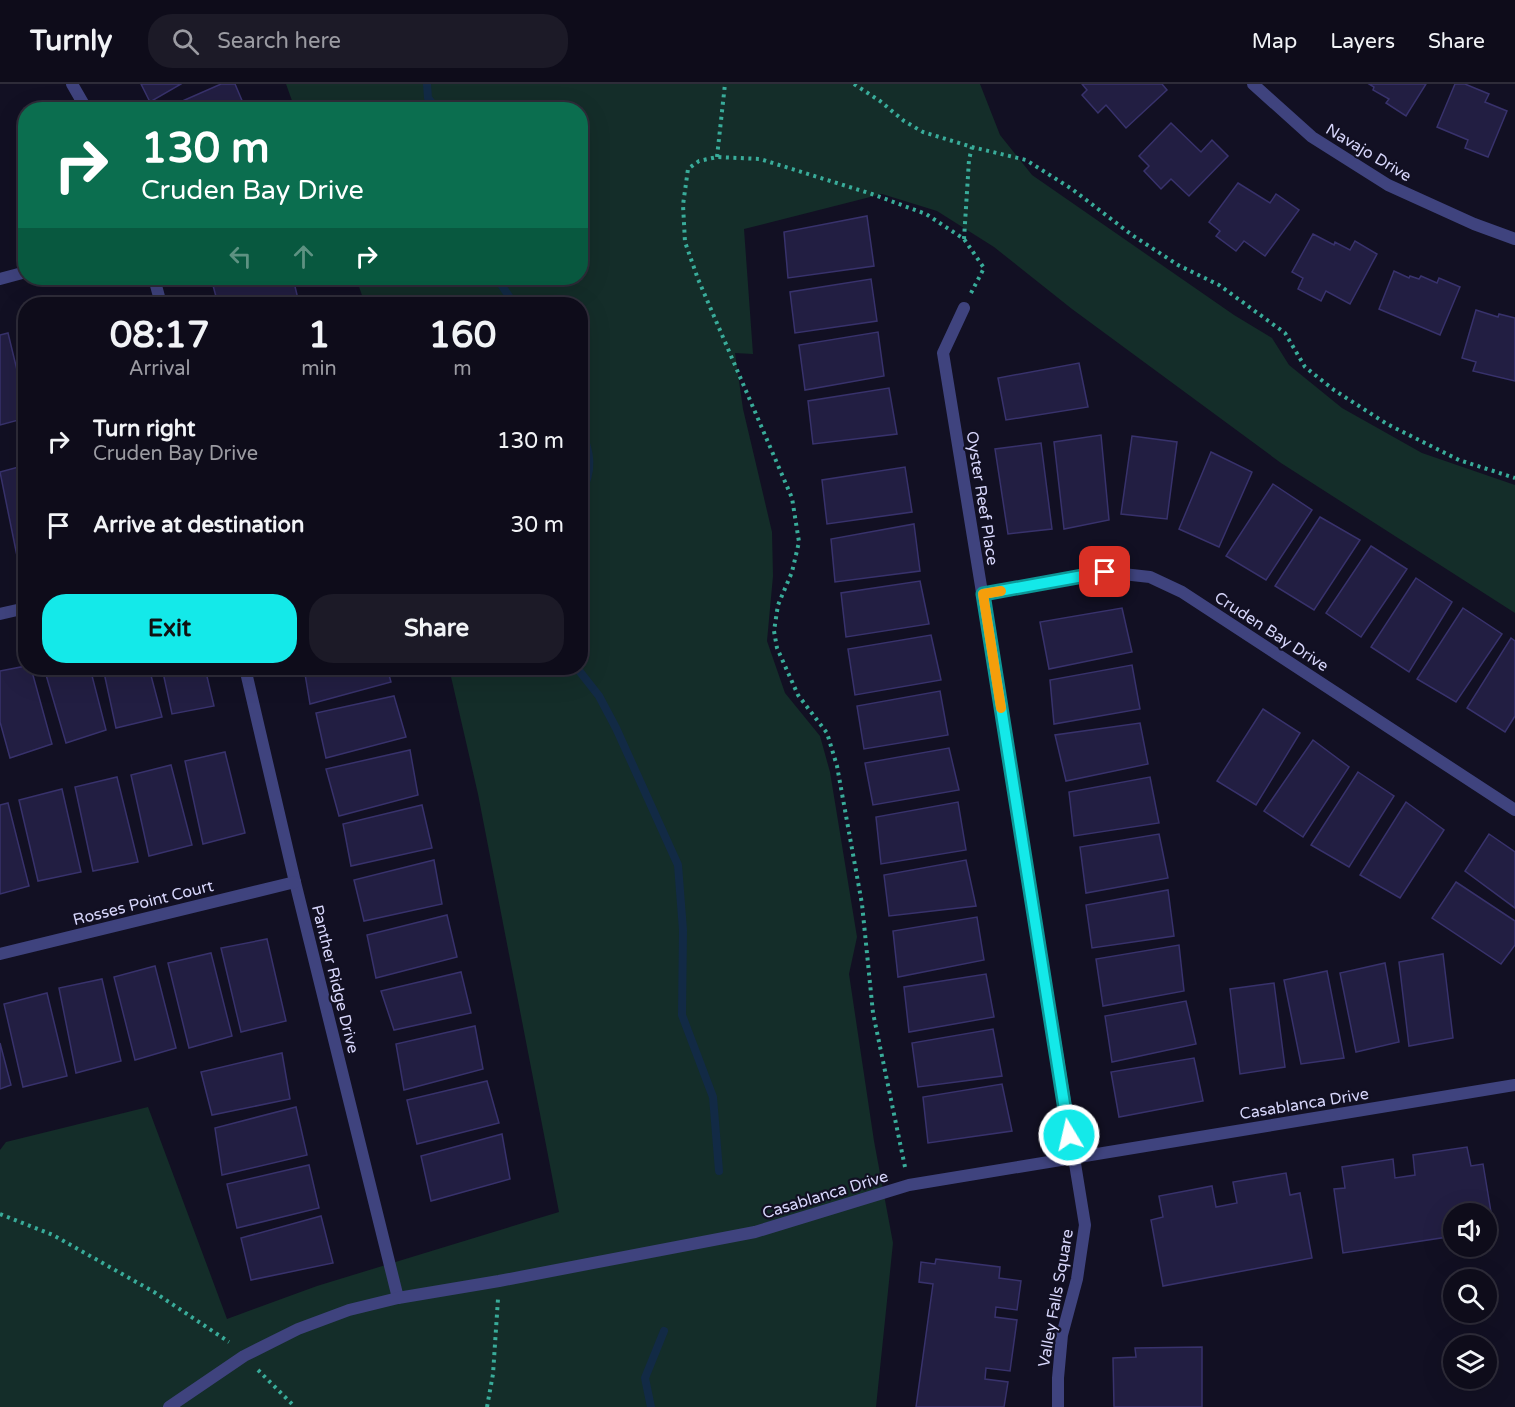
<!DOCTYPE html>
<style>
:root{--surface:#0e0c1a;--page:#1c1a27;--text:#f1f3f6;--muted:#9b9ba2;--line:#2e2c39;--accent:#14e9e9}
body{margin:0;font-family:"Varela Round",sans-serif;background:var(--page);color:var(--text);height:100vh;display:flex;flex-direction:column;font-size:22px;white-space:nowrap}
*{box-sizing:border-box;margin:0}
p{font-size:20px;color:var(--muted)}
.icon{flex:none;width:33px;height:33px;fill:none;stroke:currentColor;stroke-width:2;stroke-linecap:round;stroke-linejoin:round}
.map{position:relative;flex:1;overflow:hidden}
.drawer{position:absolute;left:18px;top:213px;width:570px;height:378px;display:flex;flex-direction:column;background:var(--surface);border-radius:24px;box-shadow:0 6px 24px #0002,0 0 0 2px var(--line)}
.drawer>*{flex:none}
.top-card{position:absolute;left:18px;top:18px;width:570px;height:183px;border-radius:24px;box-shadow:0 6px 24px #0002,0 0 0 2px var(--line);background:#0b6e4f;color:#fff;overflow:hidden}
.tools{position:absolute;left:1443px;top:1119px;display:grid;gap:12px}
.tools a{display:grid;place-items:center;width:54px;height:54px;border-radius:50%;background:var(--surface);box-shadow:0 6px 24px #0002,0 0 0 2px var(--line);font-size:30px}
.pin{position:absolute;display:grid;place-items:center;width:51px;height:51px;color:#fff;margin:-26px;border-radius:12px;box-shadow:0 3px 9px #0006}
.me{position:absolute;width:66px;margin:-33px;rotate:351deg;stroke-linejoin:round;filter:drop-shadow(0 0 4px #0008)}
.turn{display:flex;align-items:center;gap:21px;height:126px;padding:0 24px;font-size:27px}
.turn .icon{width:78px;height:78px;stroke-width:2.5}
.turn b{display:block;font-size:42px;line-height:51px}
.lanes{display:flex;align-items:center;height:57px;padding:0 24px;background:#0003;justify-content:center;gap:30px;direction:ltr}
.lanes .off{opacity:.35}
.eta{display:flex;justify-content:space-evenly;align-items:center;height:102px;text-align:center}
.eta b{font-size:36px;font-weight:800;line-height:42px}
.button{display:flex;gap:12px;margin-top:auto;padding:12px 24px}
.button a{flex:1;height:69px;border-radius:24px;background:var(--accent);color:#111;font-size:24px;font-weight:800;line-height:69px;text-align:center}
.button a+a{background:var(--page);color:var(--text)}
ul{padding:0;list-style:none}
li{display:flex;align-items:center;gap:18px;height:84px;padding:0 24px}
li div{flex:1}
li b{display:block;font-size:22px}
li em{font-style:normal}
header{display:flex;align-items:center;gap:36px;box-sizing:border-box;height:84px;padding:0 30px;background:var(--surface);border-bottom:2px solid var(--line)}
header strong{font-size:28px}
nav{display:flex;gap:33px;margin-inline-start:auto;font-size:21px}
.search{width:420px;height:54px;background:var(--page);display:flex;align-items:center;gap:15px;box-sizing:border-box;padding:0 21px;border-radius:24px;color:var(--muted);font-size:22px}
.map>svg:first-child{display:block}
</style>
<header>
<strong>Turnly</strong>
<div class="search"><svg class="icon" aria-label="search" viewBox="0 0 24 24"><circle cx="10" cy="10" r="6"/><path d="M15 15l6 6"/></svg>Search here</div>
<nav><a>Map</a><a>Layers</a><a>Share</a></nav>
</header>
<div class="map">
<svg width="1515" height="1323" viewBox="0 0 1515 1323">
<rect width="100%" height="100%" fill="#121023"/>
<polygon fill="#142d29" points="286,0 980,0 1000,51 1032,91 1234,231 1272,254 1289,281 1342,324 1422,369 1515,401 1515,529 1281,379 1072,225 994,163 937,127 882,110 744,145 753,270 735,269 743,325 772,448 773,492 767,557 785,609 820,652 830,688 857,853 849,890 874,1057 893,1159 876,1323 0,1323 0,1066 6,1058 148,1023 227,1235 317,1202 559,1128 478,710 449,584 580,584 580,220 365,220 356,194 580,194 580,26 295,25"/>
<g fill="none" stroke-linecap="round" stroke-linejoin="round">
<g stroke="#122a45" stroke-width="8">
<polyline points="427,0 428,14 438,26"/>
<polyline points="497,194 514,220"/>
<path d="M 580,344 C 591,368 594,387 580,411"/>
<polyline points="577,584 599,612 616,644 678,781 683,846 682,931 713,1013 719,1087"/>
<polyline points="651,1323 645,1294 664,1247"/>
</g>
</g>
<g fill="#221e42" stroke="#38326c" stroke-width="1.5">
<polygon points="141,0 181,0 150,18"/>
<polygon points="221,0 235,0 246,26 162,26"/>
<polygon points="1082,0 1162,0 1167,6 1126,44 1106,21 1098,29 1082,11 1087,6"/>
<polygon points="1369,0 1426,0 1406,32 1386,19 1389,15 1373,6 1374,3"/>
<polygon points="1455,0 1465,0 1489,10 1485,18 1507,27 1488,73 1465,64 1468,56 1437,43"/>
<polygon points="1171,39 1201,68 1212,56 1228,72 1189,112 1171,95 1161,105 1144,87 1149,82 1139,72"/>
<polygon points="1238,99 1270,119 1276,110 1299,126 1265,172 1244,157 1236,167 1216,152 1220,147 1209,138"/>
<polygon points="867,132 874,182 788,194 784,148"/>
<polygon points="1313,150 1334,161 1335,158 1350,166 1355,157 1377,170 1350,220 1326,207 1321,217 1298,205 1303,194 1292,188"/>
<polygon points="1394,187 1409,194 1410,192 1419,195 1421,192 1437,199 1439,194 1460,203 1440,251 1379,225"/>
<polygon points="211,194 293,194 298,215 272,220 218,220"/>
<polygon points="871,195 877,237 795,249 790,208"/>
<polygon points="1476,226 1498,233 1499,230 1515,234 1515,297 1473,287 1476,278 1462,274"/>
<polygon points="878,248 884,292 805,306 799,261"/>
<polygon points="8,249 26,323 26,334 0,341 0,251"/>
<polygon points="1079,279 1088,323 1006,336 998,294"/>
<polygon points="889,304 897,350 813,360 808,317"/>
<polygon points="1101,351 1109,436 1064,445 1054,358"/>
<polygon points="1132,352 1177,358 1167,435 1121,430"/>
<polygon points="1041,359 1052,445 1008,450 995,365"/>
<polygon points="1211,368 1252,388 1219,463 1179,445"/>
<polygon points="26,381 26,469 17,472 0,388"/>
<polygon points="905,383 912,428 827,440 822,396"/>
<polygon points="1273,400 1312,426 1266,496 1226,472"/>
<polygon points="1320,433 1360,456 1314,526 1275,502"/>
<polygon points="914,440 920,487 835,498 831,455"/>
<polygon points="1371,462 1407,485 1361,553 1326,529"/>
<polygon points="1416,494 1452,518 1409,588 1371,563"/>
<polygon points="920,497 929,540 846,553 841,509"/>
<polygon points="1122,524 1132,568 1049,585 1040,538"/>
<polygon points="1463,524 1502,550 1456,618 1417,595"/>
<polygon points="931,551 941,596 855,611 848,565"/>
<polygon points="1511,554 1515,557 1515,632 1505,648 1467,624"/>
<polygon points="1132,581 1140,625 1054,640 1050,596"/>
<polygon points="26,582 26,584 31,584 52,660 10,674 0,638 0,587"/>
<polygon points="44,584 90,584 106,646 66,659"/>
<polygon points="103,584 149,584 162,633 116,644"/>
<polygon points="162,584 205,584 214,622 172,630"/>
<polygon points="304,584 387,584 391,598 310,620"/>
<polygon points="940,607 948,651 864,665 857,622"/>
<polygon points="394,612 406,653 326,674 316,629"/>
<polygon points="1263,625 1300,649 1256,721 1217,697"/>
<polygon points="1140,639 1148,680 1066,697 1055,651"/>
<polygon points="1313,656 1349,683 1303,753 1264,727"/>
<polygon points="949,664 959,706 873,721 865,679"/>
<polygon points="410,666 418,711 339,732 326,685"/>
<polygon points="225,668 245,749 203,760 185,677"/>
<polygon points="171,681 192,761 149,772 131,691"/>
<polygon points="1358,688 1394,712 1349,783 1311,761"/>
<polygon points="117,693 138,778 93,787 75,703"/>
<polygon points="1150,693 1159,739 1074,752 1069,708"/>
<polygon points="62,705 81,788 38,797 19,716"/>
<polygon points="958,718 966,766 881,780 876,733"/>
<polygon points="1406,718 1444,746 1400,814 1360,791"/>
<polygon points="8,719 29,802 0,810 0,721"/>
<polygon points="422,721 432,764 351,782 343,740"/>
<polygon points="1159,750 1168,794 1086,809 1080,763"/>
<polygon points="1489,750 1515,768 1515,824 1465,787"/>
<polygon points="434,776 442,820 364,837 354,796"/>
<polygon points="966,776 976,822 889,832 884,791"/>
<polygon points="1456,798 1515,837 1515,861 1501,880 1432,834"/>
<polygon points="1168,806 1174,852 1092,864 1086,821"/>
<polygon points="447,831 457,873 376,894 367,851"/>
<polygon points="977,833 984,876 898,893 893,847"/>
<polygon points="267,855 286,937 241,948 221,864"/>
<polygon points="1179,861 1184,907 1103,922 1096,875"/>
<polygon points="211,869 232,952 189,964 168,879"/>
<polygon points="1443,870 1453,954 1409,962 1399,878"/>
<polygon points="1385,879 1399,958 1356,968 1340,889"/>
<polygon points="155,882 176,964 135,976 114,893"/>
<polygon points="1327,887 1344,974 1301,980 1284,896"/>
<polygon points="461,888 471,929 394,946 381,907"/>
<polygon points="986,890 994,933 909,948 904,903"/>
<polygon points="102,895 121,977 76,989 59,904"/>
<polygon points="1274,899 1285,983 1240,990 1230,905"/>
<polygon points="47,909 67,992 23,1003 4,920"/>
<polygon points="1186,917 1196,960 1112,978 1105,932"/>
<polygon points="475,942 483,985 404,1006 396,960"/>
<polygon points="993,945 1002,992 918,1003 912,959"/>
<polygon points="0,959 11,1001 0,1005"/>
<polygon points="282,969 290,1015 212,1031 201,988"/>
<polygon points="1194,974 1203,1017 1119,1033 1111,988"/>
<polygon points="487,997 499,1039 417,1060 407,1016"/>
<polygon points="1002,1000 1012,1047 928,1059 923,1013"/>
<polygon points="296,1023 307,1071 222,1091 215,1044"/>
<polygon points="502,1050 510,1095 431,1117 421,1072"/>
<polygon points="1467,1063 1471,1082 1483,1080 1494,1146 1486,1147 1486,1130 1454,1130 1454,1152 1343,1169 1334,1105 1345,1104 1342,1083 1393,1075 1395,1094 1415,1091 1413,1071"/>
<polygon points="309,1081 319,1124 237,1144 227,1100"/>
<polygon points="1286,1089 1290,1111 1300,1109 1312,1174 1163,1202 1151,1136 1163,1133 1159,1112 1212,1102 1216,1123 1237,1119 1233,1098"/>
<polygon points="321,1132 333,1179 251,1196 241,1154"/>
<polygon points="936,1175 1000,1183 999,1194 1021,1197 1017,1226 996,1223 995,1233 1017,1236 1010,1287 986,1284 985,1295 1008,1298 1004,1323 916,1323 933,1200 919,1198 921,1178 935,1180"/>
<polygon points="1202,1263 1202,1323 1114,1323 1113,1274 1136,1273 1135,1264"/>
</g>
<g fill="none" stroke-linecap="round" stroke-linejoin="round">
<g stroke="#39ac9a" stroke-width="4" stroke-dasharray="3 4.5" stroke-linecap="butt">
<polyline points="854,0 880,17 904,37 923,48 972,63 1026,76 1072,105 1132,151 1178,181 1219,201 1285,249 1305,283 1334,306 1387,340 1459,376 1515,394"/>
<polyline points="717,73 725,0"/>
<polyline points="964,155 969,76 972,63"/>
<polyline points="905,1083 873,929 862,820 837,682 827,649 798,611 777,564 774,547 778,521 792,488 799,458 792,414 698,195 685,158 683,121 688,85 699,77 717,73 760,75 872,110 926,130 964,155 984,184 971,209"/>
<polyline points="0,1130 53,1151 154,1208 229,1258"/>
<polyline points="258,1286 295,1323"/>
<polyline points="487,1323 493,1290 498,1215"/>
</g>
<g stroke="#3f437e" stroke-width="12">
<polyline points="72,0 87,26"/>
<polyline points="1253,0 1312,53 1388,101 1474,140 1515,155"/>
<polyline points="154,194 161,220"/>
<polyline points="0,195 26,188"/>
<polyline points="964,224 943,269 1085,1141 1077,1195 1062,1251 1058,1294 1058,1323"/>
<polyline points="983,510 1105,488 1150,493 1182,508 1515,726"/>
<polyline points="0,530 26,524"/>
<polyline points="245,584 295,798 398,1214"/>
<polyline points="0,870 295,798"/>
<polyline points="169,1323 244,1272 298,1245 349,1226 398,1214 499,1197 755,1148 909,1101 1515,1001"/>
</g>
</g>
<g fill="none" stroke-linecap="round" stroke-linejoin="round">
<defs>
<polyline id="route" points="1069,1051 983,510 1105,488"/>
</defs>
<use href="#route" stroke="#0d9797" stroke-width="15"/>
<use href="#route" stroke="#14e9e9" stroke-width="10"/>
<polyline stroke="#f59e0b" stroke-width="10" points="1001,624 983,510 1001,507"/>
</g>
<g text-anchor="middle" stroke-width="4.5" stroke-linejoin="round" paint-order="stroke">
<g font-size="16" fill="#d7d6fb" stroke="#121023">
<text transform="translate(1369 68) rotate(31)" y="6">Navajo Drive</text>
<text transform="translate(983 414) rotate(81)" y="6">Oyster Reef Place</text>
<text transform="translate(1272 547) rotate(33)" y="6">Cruden Bay Drive</text>
<text transform="translate(143 818) rotate(-14)" y="6">Rosses Point Court</text>
<text transform="translate(336 895) rotate(76)" y="6">Panther Ridge Drive</text>
<text transform="translate(1304 1019) rotate(-9)" y="6">Casablanca Drive</text>
<text transform="translate(825 1110) rotate(-17)" y="6">Casablanca Drive</text>
<text transform="translate(1055 1214) rotate(-80)" y="6">Valley Falls Square</text>
</g>
</g>
</svg>
<div class="tools">
<a><svg class="icon" aria-label="sound" viewBox="0 0 24 24"><path d="M4 9h4l5-4v14l-5-4H4zM17 9q2 3 0 6"/></svg></a>
<a><svg class="icon" aria-label="search" viewBox="0 0 24 24"><circle cx="10" cy="10" r="6"/><path d="M15 15l6 6"/></svg></a>
<a><svg class="icon" aria-label="layers" viewBox="0 0 24 24"><path d="M12 4l9 5-9 5-9-5zM3 14l9 5 9-5"/></svg></a>
</div>
<div class="pin" style="left:1105px;top:488px;background:#d93025"><svg class="icon" aria-label="arrive" viewBox="0 0 24 24"><path d="M6 21V4h12l-3 4 3 4H6"/></svg></div>
<svg class="me" style="left:1069px;top:1051px" viewBox="-20 -20 40 40"><circle r="17" fill="#14e9e9" stroke="#fff" stroke-width="3"/><path d="M0-11L8 9 0 5-8 9z" fill="#fff"/></svg>
<div class="top-card">
<div class="turn"><svg class="icon" aria-label="right" viewBox="0 0 24 24"><path d="M7 20v-9h11M14 6l5 5-5 5"/></svg><div><b>130 m</b>Cruden Bay Drive</div></div>
<div class="lanes"><svg class="icon off" aria-label="left" viewBox="0 0 24 24"><path d="M17 20v-9H6M10 6l-5 5 5 5"/></svg><svg class="icon off" aria-label="ahead" viewBox="0 0 24 24"><path d="M12 20V5M6 11l6-6 6 6"/></svg><svg class="icon" aria-label="right" viewBox="0 0 24 24"><path d="M7 20v-9h11M14 6l5 5-5 5"/></svg></div>
</div>
<section class="drawer">
<div class="eta">
<div><b>08:17</b><p>Arrival</p></div>
<div><b>1</b><p>min</p></div>
<div><b>160</b><p>m</p></div>
</div>
<ul>
<li><svg class="icon" aria-label="right" viewBox="0 0 24 24"><path d="M7 20v-9h11M14 6l5 5-5 5"/></svg><div><b>Turn right</b><p>Cruden Bay Drive</p></div><em>130 m</em></li>
<li><svg class="icon" aria-label="arrive" viewBox="0 0 24 24"><path d="M6 21V4h12l-3 4 3 4H6"/></svg><div><b>Arrive at destination</b></div><em>30 m</em></li>
</ul>
<div class="button"><a>Exit</a><a>Share</a></div>
</section>
</div>
